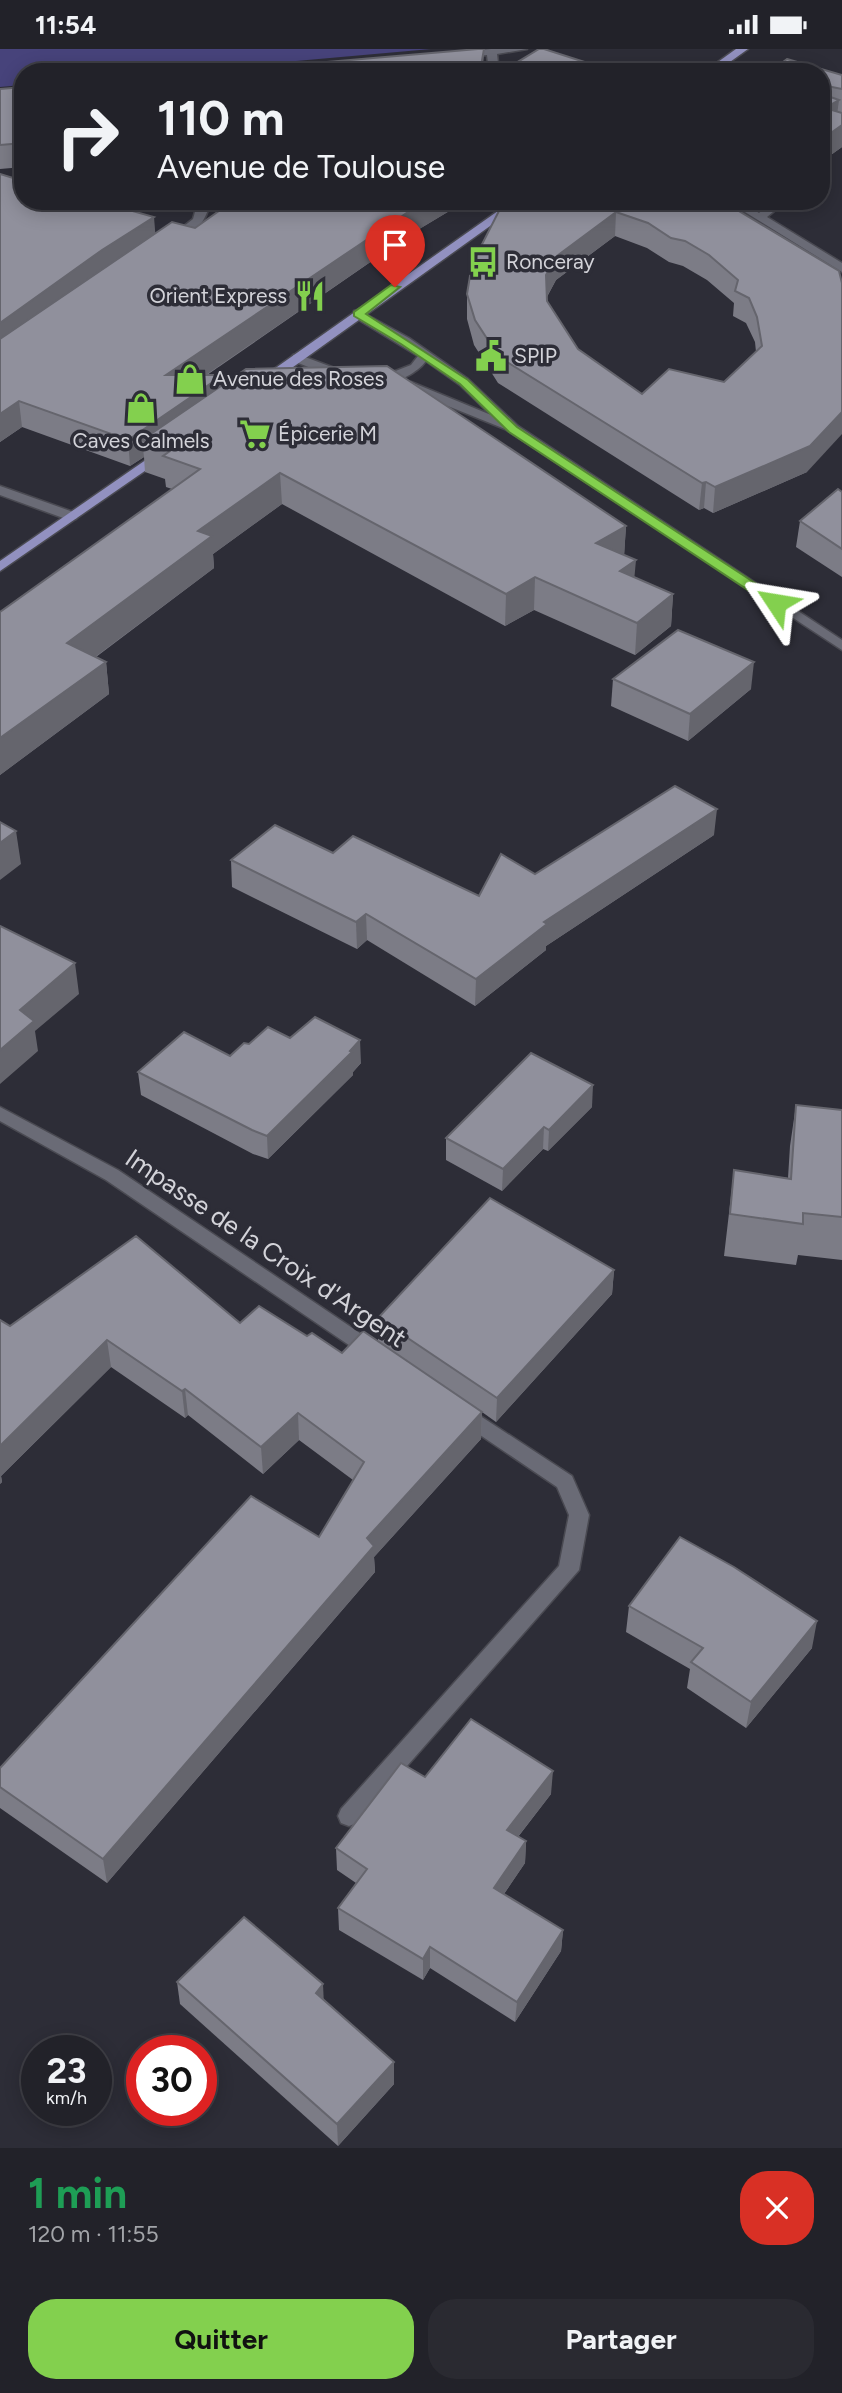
<!DOCTYPE html>
<html lang="fr">
<meta charset="utf-8">
<style>
:root{--surface:#222229;--page:#2a2a31;--text:#f1f3f6;--muted:#a2a4a8;--line:#3f3f46;--accent:#83d04e}
body{margin:0;font-family:Figtree,sans-serif;background:var(--page);color:var(--text);height:100vh;display:flex;flex-direction:column;font-size:26px;white-space:nowrap}
*{box-sizing:border-box;margin:0}
p{font-size:23px;color:var(--muted)}
.icon{flex:none;width:38px;height:38px;fill:none;stroke:currentColor;stroke-width:2;stroke-linecap:round;stroke-linejoin:round}
.map{position:relative;height:2099px;overflow:hidden}
.side{display:flex;flex-direction:column;background:var(--surface);flex:1}
.side>*{flex:none}
.banner{position:absolute;left:14px;top:14px;width:816px;height:147px;border-radius:28px;box-shadow:0 4px 18px #0003,0 0 0 2px var(--line);background:#222229;color:var(--text);overflow:hidden}
.speed{position:absolute;left:21px;top:1986px;display:flex;gap:14px;font-size:35px;font-weight:700;text-align:center}
.speed>*{display:grid;place-content:center;width:91px;height:91px;border-radius:50%;background:var(--surface);box-shadow:0 4px 18px #0003,0 0 0 2px var(--line);line-height:1}
.speed small{font-size:18px;font-weight:400}
.speed .limit{border:10px solid #d22;background:#fff;color:#111}
.pin{position:absolute;display:grid;place-items:center;width:60px;height:60px;color:#fff;margin:-72px -30px;border-radius:50% 50% 50% 0;rotate:-45deg;box-shadow:0 0 7px #0007}
.pin .icon{rotate:45deg}
.me{position:absolute;width:77px;margin:-38px;rotate:303deg;stroke-linejoin:round;filter:drop-shadow(0 0 5px #0008)}
.turn{display:flex;align-items:center;gap:24px;height:147px;padding:0 28px;font-size:32px}
.turn .icon{width:91px;height:91px;stroke-width:2.5}
.turn b{display:block;font-size:49px;line-height:60px}
.round{display:grid;place-items:center;flex:none;width:74px;height:74px;border-radius:28px;background:var(--page)}
.summary{display:flex;align-items:center;justify-content:space-between;height:119px;padding:0 28px}
h1{font-size:42px;font-weight:700;line-height:52px;color:#1e9e55}
.cta{display:flex;gap:14px;margin-top:auto;padding:14px 28px}
.cta a{flex:1;height:80px;border-radius:28px;background:var(--accent);color:#111;font-size:28px;font-weight:700;line-height:80px;text-align:center}
.cta a+a{background:var(--page);color:var(--text)}
.status{display:flex;justify-content:space-between;align-items:center;height:49px;padding:0 35px;background:var(--surface);direction:ltr}
.status svg{height:19px;fill:currentColor}
.map>svg:first-child{display:block}
</style>
<div class="status"><b>11:54</b><svg viewBox="0 0 49 12"><path d="M0 12V9h3v3zM5 12V6h3v6zM10 12V3h3v9zM15 12V0h3v12zM26 1h20v11H26zM47 4h2v5h-2z"/></svg></div>
<div class="map">
<svg width="842" height="2099" viewBox="0 0 842 2099">
<rect width="100%" height="100%" fill="#2d2d37"/>
<polygon fill="#47437b" points="0,0 431,0 172,23 23,23 23,36 0,38"/>
<g fill="none" stroke-linecap="round" stroke-linejoin="round">
<defs>
<g id="minor">
<polygon points="491,0 527,0 497,5 499,23 489,23 487,6 461,9 456,6 461,3"/>
<path d="M 198,152 L 210,152 C 208,171 189,196 169,193 L 169,189 L 193,170 Z"/>
<polygon points="727,152 740,152 759,164 774,152 786,152 767,168 842,214 842,223"/>
<path d="M 358,261 L 409,289 L 468,330 L 518,377 L 842,591 L 842,601 L 505,380 L 403,339 L 403,333 L 411,333 L 491,366 L 460,336 L 426,312 C 417,324 395,336 380,334 L 380,328 L 411,316 L 418,307 L 354,268 L 354,262 Z"/>
<polygon points="297,305 345,323 347,326 345,329 337,329 293,312 293,306"/>
<polygon points="0,437 76,464 78,467 76,470 66,470 0,446"/>
<polygon points="0,1058 118,1121 382,1299 385,1304 382,1309 375,1312 368,1309 106,1131 0,1072"/>
<polygon points="462,1355 572,1427 589,1466 579,1521 357,1774 349,1777 341,1774 338,1767 341,1760 559,1517 569,1466 557,1438 455,1369 452,1363 455,1357"/>
</g>
<g id="major">
<polygon points="736,0 748,0 716,23 704,23"/>
<polygon points="512,152 525,152 268,336 260,336 260,330"/>
<polygon points="163,399 168,400 168,406 0,522 0,512"/>
</g>
</defs>
<use href="#minor" stroke="#4a4a52" stroke-width="3"/>
<use href="#major" stroke="#4a4a52" stroke-width="3"/>
<use href="#minor" fill="#6a6b76" fill-rule="evenodd"/>
<use href="#major" fill="#9291c0" fill-rule="evenodd"/>
</g>
<g fill="#7c7c86" fill-rule="evenodd">
<polygon points="821,23 842,26 842,98 821,113"/>
<polygon points="23,38 23,118 0,120 0,40"/>
<polygon points="0,125 155,184 195,179 233,152 466,152 411,185 207,326 223,326 223,335 626,477 624,506 634,528 673,545 671,577 635,606 534,561 505,577 282,455 213,505 214,519 96,608 106,613 109,645 0,726 0,563 172,440 166,438 165,430 145,423 144,408 130,417 22,378 0,393"/>
<path d="M 504,152 L 722,152 L 807,423 L 713,464 L 704,459 L 699,461 L 498,334 L 474,296 L 467,270 L 467,245 ZM 615,187 L 647,199 L 669,213 L 683,217 L 707,231 L 734,254 L 733,267 L 746,274 L 755,293 L 756,303 L 724,333 L 642,345 L 578,300 L 547,252 L 547,248 L 556,231 Z"/>
<polygon points="842,443 842,528 796,498 800,472"/>
<polygon points="613,630 751,640 688,692 611,657"/>
<polygon points="714,786 546,897 546,901 475,957 367,891 357,900 232,838 231,811 333,804 479,847 535,825"/>
<polygon points="290,989 361,1014 353,1023 353,1026 268,1110 253,1105 141,1046 138,1023 230,1007 249,995"/>
<polygon points="796,1056 842,1061 842,1211 798,1206 796,1216 724,1207 734,1121 788,1129 790,1097"/>
<polygon points="592,1058 548,1102 543,1100 502,1142 446,1111 446,1089"/>
<polygon points="614,1221 612,1245 496,1373 482,1363 481,1390 374,1508 375,1523 107,1834 0,1759 0,1719 319,1488 353,1431 299,1391 263,1425 188,1366 185,1369 111,1318 1,1427 2,1433 0,1435 10,1277 240,1274 307,1287 342,1304 378,1293 378,1269"/>
<polygon points="629,1557 812,1599 746,1679 687,1639 690,1620 626,1583"/>
<polygon points="425,1728 551,1745 518,1788 526,1792 525,1814 504,1845 563,1881 561,1902 515,1973 430,1919 423,1931 339,1881 338,1859 356,1834 337,1821 336,1799"/>
<polygon points="177,1933 324,1951 394,2035 338,2097 180,1955"/>
</g>
<g fill="#65656d">
<polygon points="484,0 483,23 480,23"/>
<polygon points="839,51 836,74 825,59"/>
<polygon points="842,76 842,98 821,113 821,91"/>
<polygon points="426,152 466,152 411,185 168,352 166,326 411,161"/>
<polygon points="616,163 615,187 556,231 545,251 546,226 557,207"/>
<polygon points="154,168 156,193 0,302 0,274 102,201"/>
<polygon points="223,326 224,351 142,391 144,408 130,417 128,391"/>
<polygon points="19,352 22,378 0,393 0,365"/>
<polygon points="842,363 842,385 807,423 713,464 715,438"/>
<polygon points="280,424 282,455 213,505 214,519 71,626 67,594 198,482"/>
<polygon points="706,433 704,459 699,461 702,434"/>
<polygon points="626,477 624,509 596,494"/>
<polygon points="636,511 633,543 620,522"/>
<polygon points="535,528 534,561 505,577 506,545"/>
<polygon points="673,545 671,577 635,606 637,574"/>
<polygon points="106,613 109,645 0,726 0,689"/>
<polygon points="754,613 751,640 688,692 690,665"/>
<polygon points="717,760 714,786 546,897 546,901 475,957 476,930 544,873"/>
<polygon points="16,782 21,815 0,831 0,794"/>
<polygon points="366,865 367,891 357,900 356,873"/>
<polygon points="75,914 79,945 35,982 38,1002 0,1035 0,1001 20,961"/>
<polygon points="360,991 361,1014 353,1023 353,1026 268,1110 267,1087"/>
<polygon points="593,1036 592,1058 548,1102 549,1081"/>
<polygon points="544,1078 543,1100 502,1142 503,1120"/>
<polygon points="614,1221 612,1245 496,1373 497,1349"/>
<polygon points="107,1291 111,1318 1,1427 2,1433 0,1435 0,1397"/>
<polygon points="185,1340 188,1366 185,1369 182,1342"/>
<polygon points="482,1363 481,1390 374,1508 375,1523 107,1834 103,1810 367,1489"/>
<polygon points="298,1364 299,1391 263,1425 261,1398"/>
<polygon points="817,1572 812,1599 746,1679 751,1653"/>
<polygon points="553,1722 551,1745 506,1803 507,1781"/>
<polygon points="526,1792 525,1814 493,1861 494,1839"/>
<polygon points="563,1881 561,1902 515,1973 517,1953"/>
<polygon points="430,1898 430,1919 423,1931 423,1910"/>
<polygon points="323,1935 324,1957 316,1944"/>
<polygon points="394,2013 394,2035 338,2097 337,2075"/>
</g>
<g fill="#90909c" stroke="#65656d" stroke-width="2" fill-rule="evenodd">
<polygon points="478,0 484,0 480,23 209,23"/>
<polygon points="539,0 544,0 616,23 501,23"/>
<polygon points="787,10 842,26 842,40 822,36 822,45 839,51 825,59 842,64 842,76 821,91 821,23 769,23"/>
<polygon points="23,38 23,94 0,96 0,40"/>
<polygon points="0,125 23,132 23,152 97,152 154,168 102,201 0,274"/>
<polygon points="233,152 426,152 411,161 166,326 223,326 128,391 19,352 0,365 0,290 172,173 195,179"/>
<path d="M 504,152 L 722,152 L 839,222 L 842,234 L 842,363 L 810,397 L 715,438 L 706,433 L 702,434 L 499,308 L 475,271 L 467,245 L 472,215 ZM 616,163 L 648,174 L 671,189 L 685,192 L 709,206 L 738,231 L 735,242 L 749,249 L 757,268 L 762,297 L 724,333 L 669,320 L 642,345 L 578,300 L 547,252 L 546,226 L 557,207 Z"/>
<polygon points="387,317 626,477 596,494 636,511 620,522 673,545 637,574 535,528 506,545 280,424 198,482 212,487 67,594 106,613 0,689 0,563 200,420 163,407 170,402 142,391 246,320"/>
<polygon points="838,440 842,443 842,500 800,472"/>
<polygon points="678,581 754,613 690,665 613,630"/>
<polygon points="675,737 717,760 544,873 547,875 476,930 366,865 356,873 231,811 275,776 333,804 353,787 479,847 501,805 535,825"/>
<polygon points="0,773 16,782 0,794"/>
<polygon points="0,877 75,914 20,961 34,972 0,1001"/>
<polygon points="315,968 360,991 350,1002 352,1003 267,1087 252,1081 138,1023 184,983 230,1007 244,994 249,995 268,978 290,989"/>
<polygon points="531,1004 593,1036 549,1081 544,1078 503,1120 446,1089"/>
<polygon points="796,1056 842,1061 842,1168 803,1164 803,1175 730,1165 734,1121 791,1130"/>
<polygon points="490,1149 614,1221 497,1349 378,1269"/>
<polygon points="136,1187 240,1274 259,1257 307,1287 312,1284 342,1304 363,1282 482,1363 367,1489 374,1497 103,1810 0,1738 0,1719 251,1447 319,1488 364,1413 298,1364 261,1398 185,1340 182,1342 107,1291 0,1397 0,1271 10,1277"/>
<polygon points="680,1488 734,1518 817,1572 751,1653 691,1613 703,1599 629,1557"/>
<polygon points="471,1670 553,1722 507,1781 526,1792 494,1839 563,1881 517,1953 430,1898 423,1910 338,1859 367,1820 336,1799 401,1714 425,1728"/>
<polygon points="244,1868 323,1935 316,1944 394,2013 337,2075 177,1933"/>
</g>
<polygon fill="#83d04e" stroke="#558733" stroke-width="2" points="391,236 400,238 366,265 468,331 517,378 781,551 781,557 772,557 509,383 460,335 401,295 354,267 354,263"/>
<defs>
<symbol id="bus-bare" viewBox="-9 -9 18 18"><path d="M-5-6H5V4H4V6H2V4H-2V6H-4V4H-5ZM-3.5-4V0h7V-4ZM-3.5 1.2v1.5H-2V1.2ZM2 1.2v1.5H3.5V1.2Z" fill="#83d04e" stroke="#2d2d37" stroke-width="2.5" paint-order="stroke"/></symbol>
<symbol id="restaurant-bare" viewBox="-9 -9 18 18"><path d="M-5-6h1v4h1v-4h1v4h1v-4h1v5L-1.5 .5V6h-2V.5L-5-1ZM5-6V6H3V1.5H1.5Q1.5-4 5-6Z" fill="#83d04e" stroke="#2d2d37" stroke-width="2.5" paint-order="stroke"/></symbol>
<symbol id="civic-bare" viewBox="-9 -9 18 18"><path d="M-.6-6.5H3V-4.5H.6V-3L4-1V1h2V6H-6V1h2V-1L-.6-3ZM-1.2 2.5V6h2.4V2.5Z" fill="#83d04e" stroke="#2d2d37" stroke-width="2.5" paint-order="stroke"/></symbol>
<symbol id="shop-bare" viewBox="-9 -9 18 18"><path d="M-5-2.5h2.3a2.7 3.5 0 0 1 5.4 0H5L5.5 6h-11ZM-1.5-2.5h3a1.5 2.3 0 0 0-3 0Z" fill="#83d04e" stroke="#2d2d37" stroke-width="2.5" paint-order="stroke"/></symbol>
<symbol id="supermarket-bare" viewBox="-9 -9 18 18"><path d="M-6-5.5h2.5l.6 2H6L4.5 2H-2.5L-4.4-4H-6ZM-1.5 3.2a1.3 1.3 0 1 0 .1 0ZM3 3.2a1.3 1.3 0 1 0 .1 0Z" fill="#83d04e" stroke="#2d2d37" stroke-width="2.5" paint-order="stroke"/></symbol>
</defs>
<g fill-rule="evenodd">
<use href="#bus-bare" x="461" y="191" width="44" height="44"/>
<use href="#restaurant-bare" x="288" y="225" width="44" height="44"/>
<use href="#civic-bare" x="469" y="285" width="44" height="44"/>
<use href="#shop-bare" x="168" y="308" width="44" height="44"/>
<use href="#shop-bare" x="119" y="337" width="44" height="44"/>
<use href="#supermarket-bare" x="233" y="363" width="44" height="44"/>
</g>
<g text-anchor="middle" stroke-width="7" stroke-linejoin="round" paint-order="stroke">
<g font-size="21" fill="#d3d3d9" stroke="#2d2d37" text-anchor="start">
<text x="506" y="220">Ronceray</text>
<text x="287" y="254" text-anchor="end">Orient Express</text>
<text x="514" y="314">SPIP</text>
<text x="213" y="337">Avenue des Roses</text>
<text x="278" y="392">Épicerie M</text>
<text x="141" y="399" text-anchor="middle">Caves Calmels</text>
</g>
<g font-size="26" fill="#d3d3d9" stroke="#2d2d37">
<text transform="translate(266 1199) rotate(34)" y="9">Impasse de la Croix d'Argent</text>
</g>
</g>
</svg>
<div class="speed"><div>23<small>km/h</small></div><div class="limit">30</div></div>
<div class="pin" style="left:395px;top:238px;background:#d93025"><svg class="icon" aria-label="arrive" viewBox="0 0 24 24"><path d="M6 21V4h12l-3 4 3 4H6"/></svg></div>
<svg class="me" style="left:776px;top:554px" viewBox="-20 -20 40 40"><path d="M0-17L14 15 0 8-14 15z" fill="#83d04e" stroke="#fff" stroke-width="4"/></svg>
<div class="banner">
<div class="turn"><svg class="icon" aria-label="right" viewBox="0 0 24 24"><path d="M7 20v-9h11M14 6l5 5-5 5"/></svg><div><b>110 m</b>Avenue de Toulouse</div></div>
</div>
</div>
<section class="side">
<div class="summary"><div><h1>1 min</h1><p>120 m · 11:55</p></div><a class="round" style="background:#d93025;color:#fff"><svg class="icon" aria-label="close" viewBox="0 0 24 24"><path d="M6 6l12 12M18 6L6 18"/></svg></a></div>
<div class="cta"><a>Quitter</a><a>Partager</a></div>
</section>
